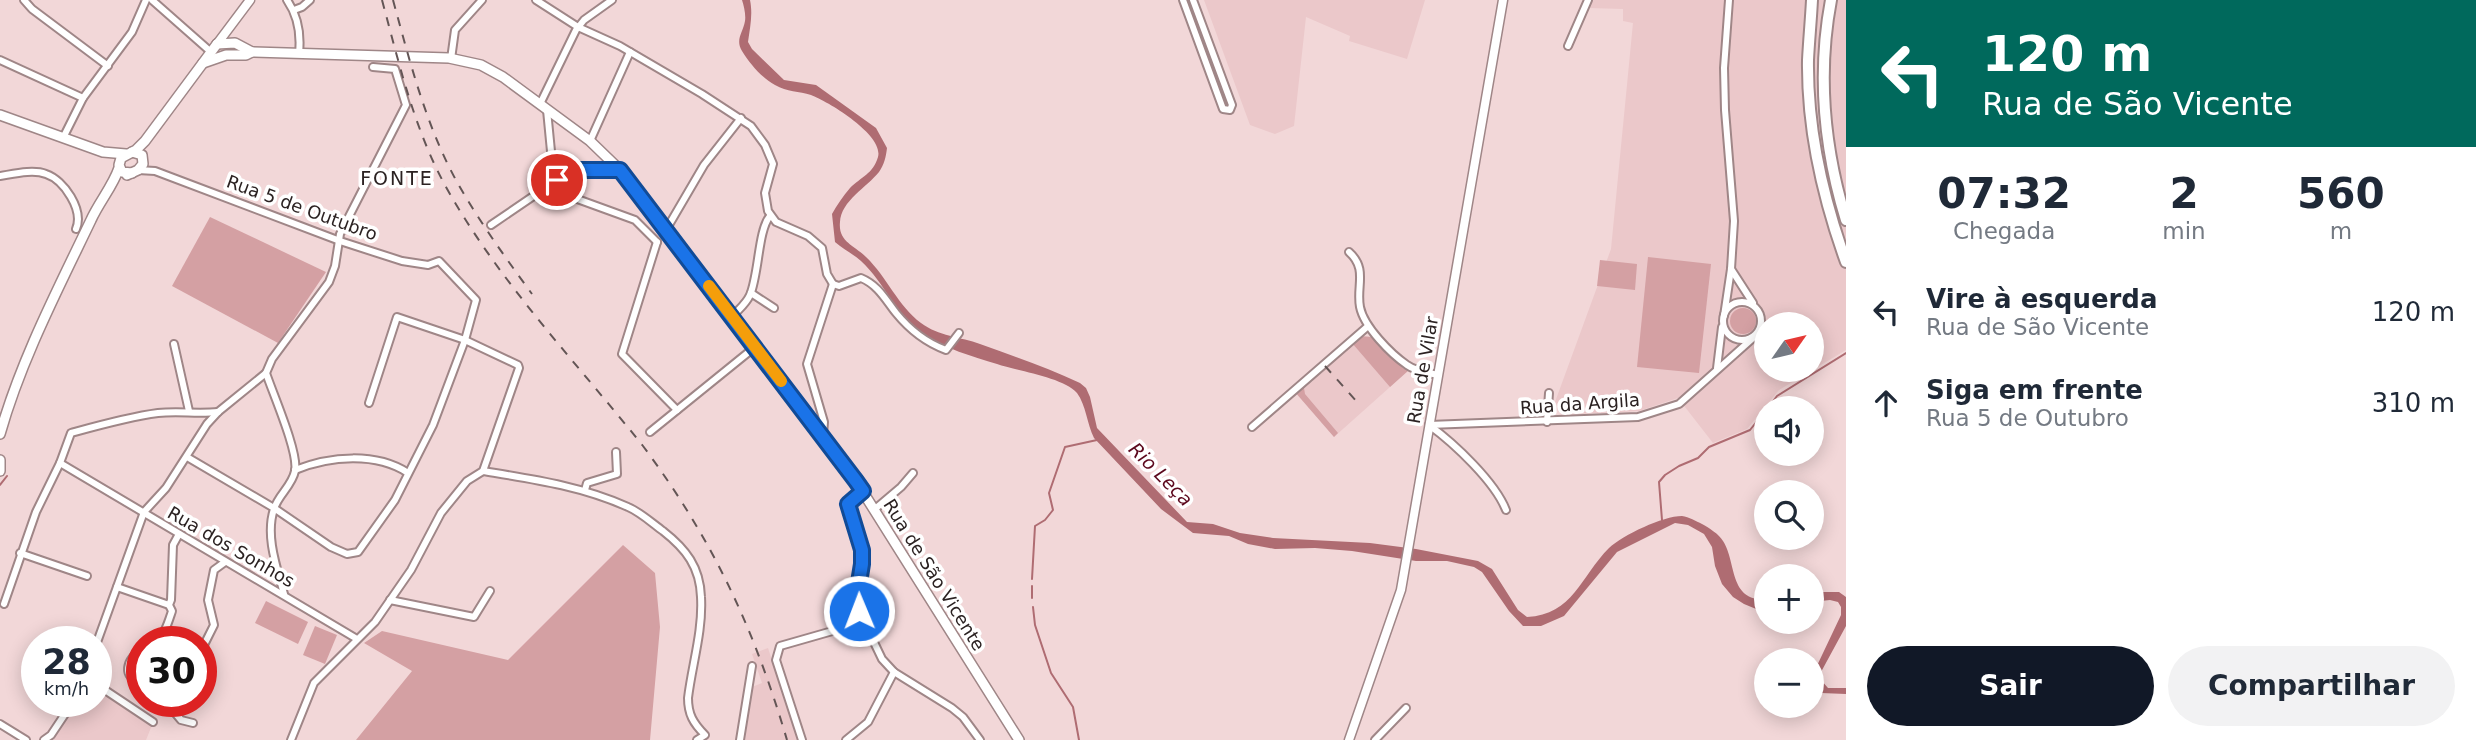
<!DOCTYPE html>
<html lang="pt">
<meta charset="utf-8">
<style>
:root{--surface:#fff;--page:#f2f2f3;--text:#1f2937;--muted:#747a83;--accent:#111827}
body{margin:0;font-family:"DejaVu Sans",sans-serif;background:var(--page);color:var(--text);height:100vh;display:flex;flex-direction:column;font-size:26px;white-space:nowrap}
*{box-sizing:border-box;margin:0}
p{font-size:23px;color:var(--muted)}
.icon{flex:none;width:38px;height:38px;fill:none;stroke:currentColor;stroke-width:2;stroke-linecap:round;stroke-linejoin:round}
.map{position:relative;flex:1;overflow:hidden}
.panel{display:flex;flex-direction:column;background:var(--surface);width:630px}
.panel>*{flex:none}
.hud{background:#00695c;color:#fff;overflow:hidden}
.needle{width:46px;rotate:56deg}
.controls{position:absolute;left:1754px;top:312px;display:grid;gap:14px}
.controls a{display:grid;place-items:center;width:70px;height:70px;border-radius:50%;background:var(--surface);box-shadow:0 4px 18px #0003;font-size:35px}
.speed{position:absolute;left:21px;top:626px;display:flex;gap:14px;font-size:35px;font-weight:700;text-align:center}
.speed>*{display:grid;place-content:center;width:91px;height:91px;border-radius:50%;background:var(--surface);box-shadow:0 4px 18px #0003;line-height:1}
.speed small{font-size:18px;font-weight:400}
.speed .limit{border:10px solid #d22;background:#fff;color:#111}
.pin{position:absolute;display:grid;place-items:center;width:60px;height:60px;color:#fff;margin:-30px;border:4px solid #fff;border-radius:50%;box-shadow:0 2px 7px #0007}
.me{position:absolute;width:77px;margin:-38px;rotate:359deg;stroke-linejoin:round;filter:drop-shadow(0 0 5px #0008)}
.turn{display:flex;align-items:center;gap:24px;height:147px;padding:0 21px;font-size:32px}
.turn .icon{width:91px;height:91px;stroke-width:2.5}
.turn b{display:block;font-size:49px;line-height:60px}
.eta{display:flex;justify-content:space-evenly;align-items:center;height:119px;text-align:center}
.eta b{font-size:42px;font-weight:600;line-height:49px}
.action{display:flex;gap:14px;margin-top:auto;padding:14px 21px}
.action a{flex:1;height:80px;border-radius:42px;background:var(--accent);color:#fff;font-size:28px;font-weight:600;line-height:80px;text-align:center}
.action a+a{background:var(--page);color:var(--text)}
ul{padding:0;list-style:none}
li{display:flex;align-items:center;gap:21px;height:91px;padding:0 21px}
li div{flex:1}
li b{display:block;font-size:26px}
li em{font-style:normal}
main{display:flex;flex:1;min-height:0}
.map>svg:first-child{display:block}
</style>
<main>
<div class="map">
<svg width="1846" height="740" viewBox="0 0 1846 740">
<rect width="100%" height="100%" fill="#f2d7d8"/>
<g fill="#ebc8ca" fill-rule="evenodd">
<polygon points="1204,0 1425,0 1407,59 1349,41 1350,36 1306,17 1294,126 1275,134 1250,125"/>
<path d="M 1591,0 L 1846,0 L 1846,350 L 1779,390 L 1747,429 L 1713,443 L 1678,398 L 1639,411 L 1570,414 L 1560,410 L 1555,402 L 1611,249 L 1633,23 L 1623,21 L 1623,9 L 1589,8 ZM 1766,324 L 1811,324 L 1811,369 L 1766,369 Z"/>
<polygon points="1359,336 1372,337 1403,368 1409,370 1334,437 1295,392 1313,381 1313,377"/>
<polygon points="768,648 794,728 798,740 745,740 752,687 762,683 752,654"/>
<polygon points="96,688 152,725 146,740 49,740 66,718 75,702 96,702"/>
</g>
<g fill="#d4a0a3">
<polygon points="210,217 326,272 278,343 172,286"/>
<polygon points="1648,257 1711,264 1699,373 1637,367"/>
<polygon points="1600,260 1637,264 1635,290 1597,286"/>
<circle cx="1743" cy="321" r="13"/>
<polygon points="1359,336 1372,337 1403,368 1409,370 1390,387 1352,343"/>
<polygon points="1301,387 1304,388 1305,394 1338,433 1334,437 1295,392"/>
<polygon points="623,545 655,573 660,627 650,740 356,740 412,671 364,643 382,631 508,660"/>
<polygon points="266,601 308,622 298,644 255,623"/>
<polygon points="315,626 337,635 325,664 303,655"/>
</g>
<g fill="#af6c72">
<path d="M 742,0 L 750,0 C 753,15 750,27 748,42 L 752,49 L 784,80 L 816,85 L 876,128 L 887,148 C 886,157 884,165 879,172 C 867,187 841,201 840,222 C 838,242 854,245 866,257 C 887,277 898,306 921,323 C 938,336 961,337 980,344 C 1013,356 1048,368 1080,383 L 1086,388 L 1090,397 L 1097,428 L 1187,522 L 1213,524 L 1240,533 L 1273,538 L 1370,543 L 1416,549 L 1478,561 L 1492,569 L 1518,610 L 1527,617 C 1573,615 1581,576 1609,548 C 1623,535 1663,516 1682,516 C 1689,517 1696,521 1702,524 C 1709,528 1719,534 1723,541 C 1737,563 1728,600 1766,600 L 1766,611 L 1761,611 L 1744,604 L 1733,597 L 1722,584 L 1715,566 L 1712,547 L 1704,534 L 1688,525 L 1675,523 L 1617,552 L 1564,616 L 1541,626 L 1523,626 L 1509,611 L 1482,572 L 1474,567 L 1447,561 L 1416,561 L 1352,551 L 1315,548 L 1275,549 L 1248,544 L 1229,536 L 1193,533 L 1161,509 L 1094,438 C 1087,424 1086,405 1077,393 C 1063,377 1017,371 997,364 C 973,357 944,348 923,334 C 895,315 885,283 861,261 C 853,254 843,249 835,242 L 832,214 C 837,205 843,196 850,188 C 861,177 873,174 878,157 C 884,135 829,102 811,95 C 799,91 787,92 775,85 C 762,78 750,64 742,51 C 735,39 743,33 745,21 C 746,15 744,6 742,0 Z"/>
<polygon points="1821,592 1839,592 1846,597 1846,626 1821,672 1821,680 1828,688 1846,688 1846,694 1821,693 1814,683 1814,672 1841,615 1841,607 1838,602 1830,600 1811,602 1811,594"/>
</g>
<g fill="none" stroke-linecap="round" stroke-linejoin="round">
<g stroke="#af6c72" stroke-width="2">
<polyline points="1768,408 1777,396 1846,353"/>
<polyline points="0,485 7,476"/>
<polyline points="1662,520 1659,482 1665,475 1679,466 1698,458 1709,447 1750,430 1766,410"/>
<polyline points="1032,579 1035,526 1045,520 1053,510 1049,493 1065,447 1097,440"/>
<polyline points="1032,586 1032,598"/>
<polyline points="1033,607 1035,625 1051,673 1073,707 1079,740"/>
</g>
<defs>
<g id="minor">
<polyline points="24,0 32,9 108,66"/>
<polyline points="152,0 211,52"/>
<path d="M 287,0 C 298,16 301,34 299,53"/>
<polyline points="536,0 578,27 620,46 702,94 751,126 765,145 773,164 765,193 768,211 776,222 808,236 822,248 827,274 833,284"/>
<polyline points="1183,0 1223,109 1230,110 1232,105 1193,0"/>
<polyline points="294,10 302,7 310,0"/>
<polyline points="1568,46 1588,0"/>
<polyline points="451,59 455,30 482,0"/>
<polyline points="0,60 83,98"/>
<polyline points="540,104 576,30 584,20 612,0"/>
<polyline points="547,110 553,172 557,180"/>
<polyline points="63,138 83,98 132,32 146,0"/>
<polyline points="590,141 630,52"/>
<polyline points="138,170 155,171 340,241 402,261 428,265 439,261 476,300 465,340 433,425 395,500 358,552 347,554 331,547 274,508 187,457"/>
<path d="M 0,176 C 13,174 33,169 46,174 C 64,180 84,210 76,229"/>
<polyline points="547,188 635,220 657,242"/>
<polyline points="491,225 557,180 580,170 620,170"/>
<polyline points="666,230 704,165 741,118"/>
<polyline points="657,242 622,354 677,410"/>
<path d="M 1349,252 C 1368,269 1356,286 1360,307 C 1364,327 1391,354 1407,365 C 1415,371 1429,373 1438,375"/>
<polyline points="1731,269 1753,303"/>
<path d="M 833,284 L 839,286 L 861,278 C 878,285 885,299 896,313 C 909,329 927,343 946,350 L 959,333"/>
<polyline points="751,293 774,308"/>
<circle cx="1742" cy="321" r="19"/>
<polyline points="1724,316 1731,269 1734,221 1725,110 1724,68 1729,0"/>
<path d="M 732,317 C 738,310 746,304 750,295 C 759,274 758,230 770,216"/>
<polyline points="174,344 189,411"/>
<polyline points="1717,368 1722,327"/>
<polyline points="1547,422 1549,393"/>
<polyline points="1429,425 1638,417 1679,404 1753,338"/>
<path d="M 1429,425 C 1455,444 1495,482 1506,510"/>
<polyline points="1252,427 1367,327"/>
<polyline points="650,432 755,347"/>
<polyline points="823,435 824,422 807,364 833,284"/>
<polyline points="60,463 357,639"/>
<path d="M 295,470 C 330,456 376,452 408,473"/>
<path d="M 483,471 C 532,479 582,486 628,507 C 640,512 652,523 663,531 C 686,549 700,567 701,597 C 703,631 692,665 688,698 C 688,714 693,723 705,735 L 697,740"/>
<polyline points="585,490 587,483 617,474 616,452"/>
<polyline points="863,491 848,504 862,550 862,564 857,595 859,611 882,659 894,672 952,708 963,717 980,740"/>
<polyline points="875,509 901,487 913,473"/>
<polyline points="20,553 87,576"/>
<polyline points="117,587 169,605"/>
<path d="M 284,594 C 277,568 265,536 274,509 C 278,495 292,486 295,471 C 299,453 273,394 266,373 L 272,359 L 329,282 L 335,266 L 340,234 L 406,105 L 395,69 L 373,67"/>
<polyline points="390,600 474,617 490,591"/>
<path d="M 4,604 L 36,512 L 60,463 L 71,433 C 100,425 128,417 158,413 C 178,411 198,414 218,412"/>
<path d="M 154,642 C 165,635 168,623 172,611 L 169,605 L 171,600 L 173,545 L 179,534"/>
<polyline points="96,645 144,512 166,488 207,424 218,412 266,373"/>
<path d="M 142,650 C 126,659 121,677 142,684"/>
<polyline points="201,651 214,625 208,600 214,570 225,562"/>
<polyline points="96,684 153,722"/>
<polyline points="166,702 181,720 193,723"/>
<polyline points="0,724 26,740"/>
<polyline points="44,740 51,735 73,702"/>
<polyline points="291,740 314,683 375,622 411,570 441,513 467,481 483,471 519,368 518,365 465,340 397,317 369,403"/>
<polyline points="740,740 752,666"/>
<polyline points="802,740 776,660 780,646 864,622"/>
<polyline points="846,740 868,722 894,672"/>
<polyline points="1375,740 1406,708"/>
</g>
<g id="tertiary">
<polyline points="217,44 250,0"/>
<polyline points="1349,740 1401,590 1503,0"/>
</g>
<g id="secondary">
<polyline points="217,44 235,43 252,52"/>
<polyline points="203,63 226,55 246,55 252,52 449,58 481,65 503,77 590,141 620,170 856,481 1019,740"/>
<polyline points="0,115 103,152 126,154"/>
<polyline points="132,173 122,172 119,165 121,158 136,150 145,141 217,44"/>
<polyline points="127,175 138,170 143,164 142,155 132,152"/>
<path d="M 0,434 C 21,360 58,289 91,220 C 99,202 113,186 119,168"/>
<polyline points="0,460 0,471"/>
</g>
<g id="motorway">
<path d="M 1812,0 C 1811,20 1809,40 1808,60 C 1807,128 1823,198 1846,262"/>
<path d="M 1831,0 C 1817,74 1824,148 1846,220"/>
</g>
</defs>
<use href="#minor" stroke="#9f8687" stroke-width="10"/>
<use href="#tertiary" stroke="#9f8687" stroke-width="11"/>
<use href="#secondary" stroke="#9f8687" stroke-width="12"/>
<use href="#motorway" stroke="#9f8687" stroke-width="14"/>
<use href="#minor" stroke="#fff" stroke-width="6"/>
<use href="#tertiary" stroke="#fff" stroke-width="8"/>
<use href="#secondary" stroke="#fff" stroke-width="9"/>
<use href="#motorway" stroke="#fff" stroke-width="10"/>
<g stroke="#635555" stroke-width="2" stroke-dasharray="9 9" stroke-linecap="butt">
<path d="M 382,0 C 399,63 414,129 446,187 C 499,282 576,362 643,446 C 713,540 754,628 787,740"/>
<path d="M 393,0 C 410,62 426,126 457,182 C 479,221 505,257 532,294"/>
<polyline points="1325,366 1358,403"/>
</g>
</g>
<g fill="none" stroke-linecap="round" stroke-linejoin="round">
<defs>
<polyline id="route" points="557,180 580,170 620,170 856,481 863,491 848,504 862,550 862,564 857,595 859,611"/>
</defs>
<use href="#route" stroke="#114b97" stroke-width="18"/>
<use href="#route" stroke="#1a73e8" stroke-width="12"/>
<polyline stroke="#f59e0b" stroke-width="12" points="709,286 781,381"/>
</g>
<g text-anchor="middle" stroke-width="7" stroke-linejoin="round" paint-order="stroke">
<g font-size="18" fill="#2b2222" stroke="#fff">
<text transform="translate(302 208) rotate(20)" y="6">Rua 5 de Outubro</text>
<text transform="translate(1423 370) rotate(-80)" y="6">Rua de Vilar</text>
<text transform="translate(1580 404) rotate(-4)" y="6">Rua da Argila</text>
<text transform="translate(231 547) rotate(30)" y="6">Rua dos Sonhos</text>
<text transform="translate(934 575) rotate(58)" y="6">Rua de São Vicente</text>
</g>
<g font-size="19" letter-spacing="2" fill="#2b2222" stroke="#fff">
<text x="397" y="185">FONTE</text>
</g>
<g font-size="19" font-style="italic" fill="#5c081d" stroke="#fff">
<text transform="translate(1161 474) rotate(45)" y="7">Rio Leça</text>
</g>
</g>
</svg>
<div class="controls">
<a><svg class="needle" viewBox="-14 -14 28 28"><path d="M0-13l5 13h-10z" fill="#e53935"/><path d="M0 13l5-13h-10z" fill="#747a83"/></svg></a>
<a><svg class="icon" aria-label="sound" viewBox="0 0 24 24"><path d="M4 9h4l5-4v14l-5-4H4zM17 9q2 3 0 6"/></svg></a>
<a><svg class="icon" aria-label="search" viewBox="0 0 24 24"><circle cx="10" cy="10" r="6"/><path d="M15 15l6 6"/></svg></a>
<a>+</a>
<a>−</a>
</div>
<div class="speed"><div>28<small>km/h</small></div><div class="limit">30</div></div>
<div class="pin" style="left:557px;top:180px;background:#d93025"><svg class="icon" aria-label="arrive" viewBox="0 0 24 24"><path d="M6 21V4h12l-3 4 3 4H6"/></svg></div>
<svg class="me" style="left:859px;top:611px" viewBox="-20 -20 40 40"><circle r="17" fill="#1a73e8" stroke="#fff" stroke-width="3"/><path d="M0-11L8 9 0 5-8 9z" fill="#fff"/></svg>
</div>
<section class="panel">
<div class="hud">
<div class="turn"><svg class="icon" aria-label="left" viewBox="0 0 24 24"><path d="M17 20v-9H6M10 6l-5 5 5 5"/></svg><div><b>120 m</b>Rua de São Vicente</div></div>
</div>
<div class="eta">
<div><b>07:32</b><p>Chegada</p></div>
<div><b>2</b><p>min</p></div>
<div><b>560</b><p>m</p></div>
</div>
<ul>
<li><svg class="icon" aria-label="left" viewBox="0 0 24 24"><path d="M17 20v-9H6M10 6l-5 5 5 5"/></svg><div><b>Vire à esquerda</b><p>Rua de São Vicente</p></div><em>120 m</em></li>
<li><svg class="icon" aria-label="ahead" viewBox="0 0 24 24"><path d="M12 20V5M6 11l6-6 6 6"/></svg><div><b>Siga em frente</b><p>Rua 5 de Outubro</p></div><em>310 m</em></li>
</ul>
<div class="action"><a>Sair</a><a>Compartilhar</a></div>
</section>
</main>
